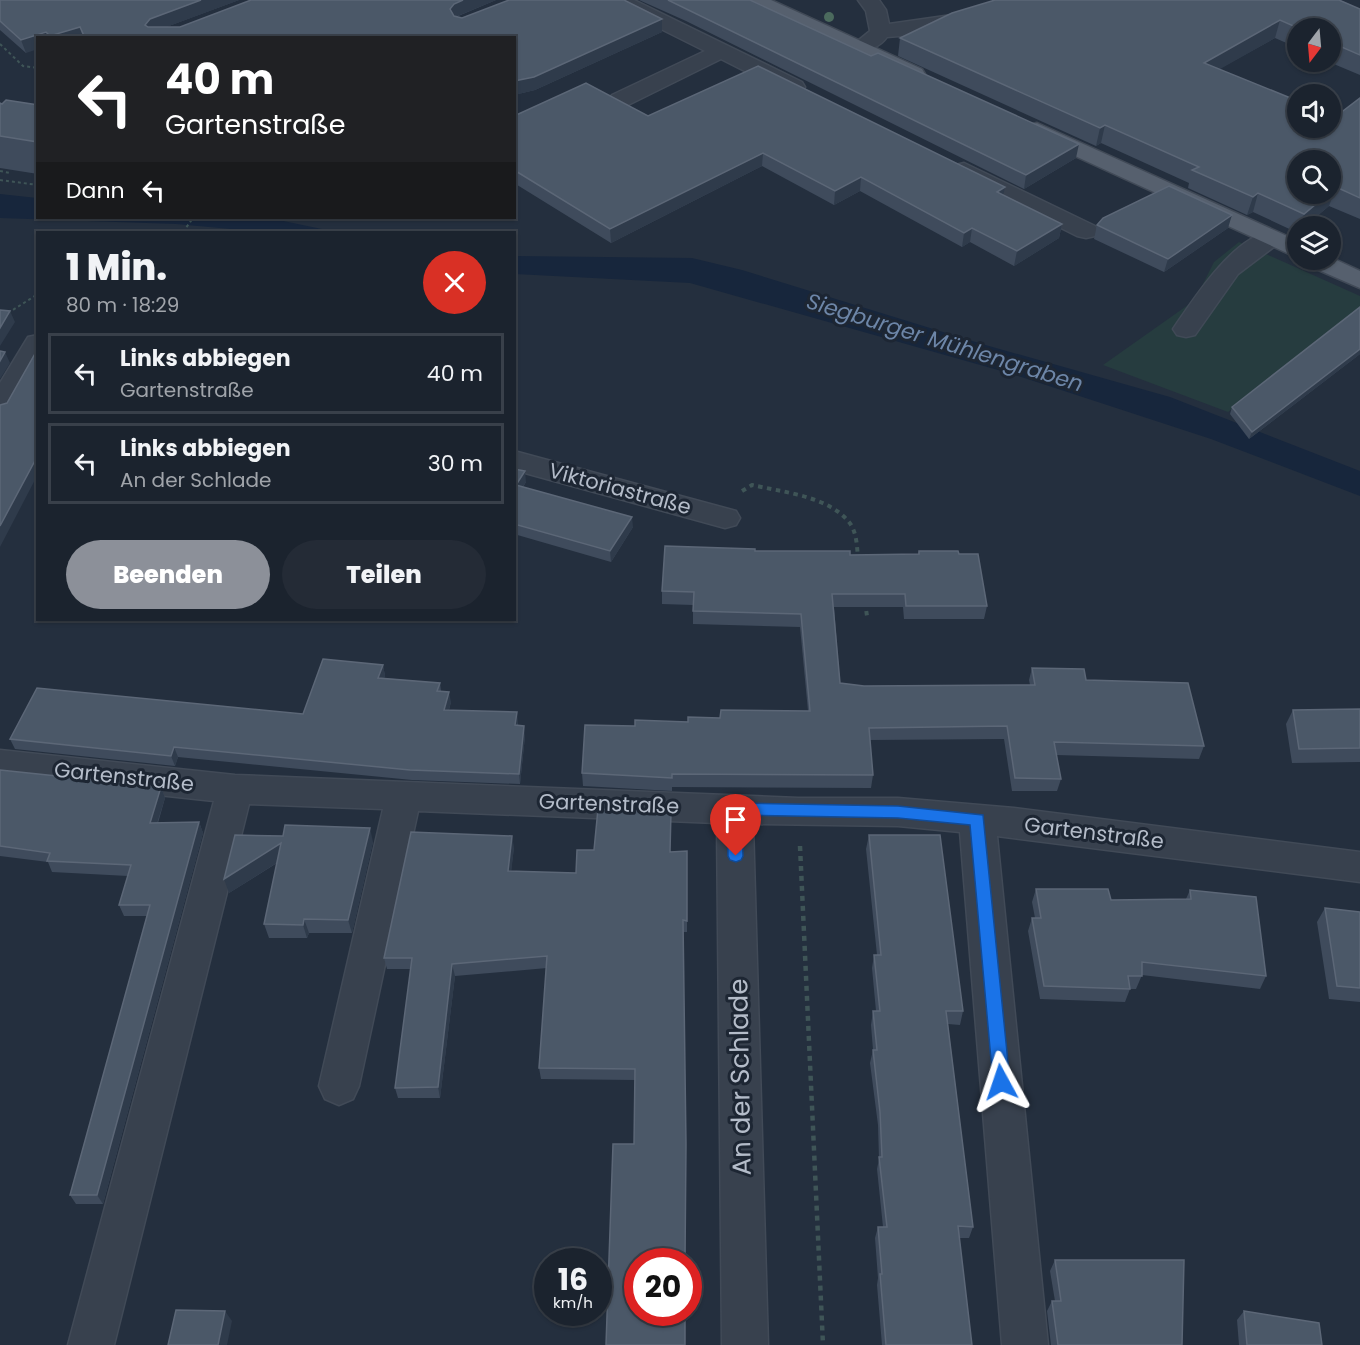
<!DOCTYPE html>
<html lang="de">
<meta charset="utf-8">
<style>
:root{--surface:#1b232e;--page:#242b36;--text:#f1f3f6;--muted:#a0a4aa;--line:#39404a;--accent:#8c9099}
body{margin:0;font-family:Poppins,sans-serif;background:var(--page);color:var(--text);height:100vh;display:flex;flex-direction:column;font-size:22px;white-space:nowrap}
*{box-sizing:border-box;margin:0}
p{font-size:20px;color:var(--muted)}
.icon{flex:none;width:33px;height:33px;fill:none;stroke:currentColor;stroke-width:2;stroke-linecap:round;stroke-linejoin:round}
.map{position:relative;flex:1;overflow:hidden}
.details{position:absolute;left:36px;top:231px;width:480px;height:390px;display:flex;flex-direction:column;background:var(--surface);border-radius:0px;box-shadow:0 2px 4px #0004,0 0 0 2px var(--line)}
.details>*{flex:none}
.top-card{position:absolute;left:36px;top:36px;width:480px;height:183px;border-radius:0px;box-shadow:0 2px 4px #0004,0 0 0 2px var(--line);background:#202124;color:#fff;overflow:hidden}
.needle{width:39px;rotate:196deg}
.fabs{position:absolute;left:1287px;top:18px;display:grid;gap:12px}
.fabs a{display:grid;place-items:center;width:54px;height:54px;border-radius:50%;background:var(--surface);box-shadow:0 2px 4px #0004,0 0 0 2px var(--line);font-size:30px}
.speed{position:absolute;left:534px;top:1248px;display:flex;gap:12px;font-size:30px;font-weight:700;text-align:center}
.speed>*{display:grid;place-content:center;width:78px;height:78px;border-radius:50%;background:var(--surface);box-shadow:0 2px 4px #0004,0 0 0 2px var(--line);line-height:1}
.speed small{font-size:15px;font-weight:400}
.speed .limit{border:9px solid #d22;background:#fff;color:#111}
.pin{position:absolute;display:grid;place-items:center;width:51px;height:51px;color:#fff;margin:-62px -26px;border-radius:50% 50% 50% 0;rotate:-45deg;box-shadow:0 0 6px #0007}
.pin .icon{rotate:45deg}
.me{position:absolute;width:66px;margin:-33px;rotate:355deg;stroke-linejoin:round;filter:drop-shadow(0 0 4px #0008)}
.turn{display:flex;align-items:center;gap:21px;height:126px;padding:0 30px;font-size:27px}
.turn .icon{width:78px;height:78px;stroke-width:2.5}
.turn b{display:block;font-size:42px;line-height:51px}
.then{display:flex;align-items:center;height:57px;padding:0 30px;background:#0003;gap:12px;font-size:22px}
.round{display:grid;place-items:center;flex:none;width:63px;height:63px;border-radius:32px;background:var(--page)}
.head{display:flex;align-items:center;justify-content:space-between;height:102px;padding:0 30px}
h1{font-size:36px;font-weight:800;line-height:45px}
.cta{display:flex;gap:12px;margin-top:auto;padding:12px 30px}
.cta a{flex:1;height:69px;border-radius:36px;background:var(--accent);color:#fff;font-size:24px;font-weight:800;line-height:69px;text-align:center}
.cta a+a{background:var(--page);color:var(--text)}
ul{padding:0;list-style:none}
li{display:flex;align-items:center;gap:18px;height:81px;margin:0 12px 9px;padding:0 18px;border:3px solid var(--line);border-radius:0px}
li div{flex:1}
li b{display:block;font-size:22px}
li em{font-style:normal}
.map>svg:first-child{display:block}
</style>
<div class="map">
<svg width="1360" height="1345" viewBox="0 0 1360 1345">
<rect width="100%" height="100%" fill="#242f3e"/>
<polygon fill="#263c3f" points="1239,242 1360,296 1360,308 1228,412 1103,365 1195,300 1214,262"/>
<g fill="#17263c">
<polygon points="0,194 37,198 38,218 269,218 336,232 246,232 231,229 176,224 0,218"/>
<polygon points="515,256 692,258 742,270 982,344 1170,397 1360,471 1360,496 1211,439 1012,374 690,283 515,274"/>
</g>
<g fill="none" stroke-linecap="round" stroke-linejoin="round">
<defs>
<g id="minor">
<polygon points="608,0 634,0 802,82 805,87 802,92 794,94 786,92 721,59 628,105 620,107 612,105 609,100 612,95 705,51 611,4"/>
<path d="M 858,0 L 879,0 L 886,10 L 889,24 L 952,15 L 1002,0 L 1031,0 L 1028,4 C 982,21 936,34 887,37 C 880,47 869,51 857,48 L 854,44 L 870,31 L 866,11 Z"/>
<polygon points="964,163 1095,226 1098,231 1095,236 1086,238 1077,236 956,175 952,170 956,165"/>
<path d="M 1270,231 L 1279,233 L 1282,238 L 1279,243 L 1238,274 L 1195,335 L 1186,337 L 1177,335 L 1173,329 C 1195,297 1231,240 1270,231 Z"/>
<polygon points="38,335 38,366 10,413 0,416 0,383 28,337"/>
<polygon points="514,451 736,511 740,518 736,525 725,528 514,470"/>
<polygon points="0,750 235,775 798,798 898,798 1014,808 1360,852 1360,882 997,836 1048,1345 1002,1345 960,832 898,826 753,824 768,1345 722,1345 717,823 418,811 359,1086 353,1099 339,1105 325,1099 319,1086 383,809 249,804 114,1345 68,1345 214,801 0,778"/>
</g>
<g id="major">
<polygon points="745,0 771,0 922,69 925,74 922,79 914,80 906,79 748,4"/>
<polygon points="1037,123 1298,241 1298,258 1029,135 1026,130 1029,125"/>
<polygon points="1330,257 1360,271 1360,288 1307,265 1303,260 1330,260"/>
</g>
</defs>
<use href="#minor" stroke="#414a57" stroke-width="3"/>
<use href="#major" stroke="#414a57" stroke-width="3"/>
<g stroke="#3f5557" stroke-width="2" stroke-dasharray="3 3" stroke-linecap="butt">
<polyline points="0,44 23,66 38,68"/>
<polyline points="0,171 10,173"/>
<polyline points="0,180 38,185"/>
<polyline points="183,232 193,218"/>
<polyline points="8,313 38,294"/>
</g>
<g stroke="#3f5557" stroke-width="4" stroke-dasharray="4.5 4.5" stroke-linecap="butt">
<path d="M 742,491 L 752,485 C 782,492 828,496 849,522 C 857,532 857,547 858,559"/>
<polyline points="865,602 867,616"/>
</g>
<polyline stroke="#3f5557" stroke-width="4.5" stroke-dasharray="5 5" stroke-linecap="butt" points="800,846 823,1345"/>
<use href="#minor" fill="#38414e" fill-rule="evenodd"/>
<use href="#major" fill="#56606e" fill-rule="evenodd"/>
</g>
<circle fill="#4b6a5d" cx="829" cy="17" r="5"/>
<g fill="#3f4b5c">
<polygon points="0,0 239,0 166,27 180,27 251,0 496,0 456,17 462,18 662,19 662,32 535,90 514,95 514,38 38,38 26,53 0,30"/>
<polygon points="639,0 750,0 1076,158 1024,189 686,21"/>
<polygon points="995,0 1341,0 1340,0 1360,9 1360,75 1329,62 1330,62 1330,28 1298,28 1298,48 1275,38 1219,69 1335,117 1360,98 1360,219 1329,206 1305,226 1298,226 1298,233 1253,212 1247,215 1188,188 1189,183 1101,143 1096,146 898,56 900,38"/>
<polygon points="0,103 38,105 38,174 0,168"/>
<polygon points="514,116 648,116 1003,195 1062,224 1059,238 1014,266 970,242 962,247 860,191 834,205 762,166 611,243 514,183"/>
<polygon points="1097,225 1228,228 1164,272 1094,239"/>
<polygon points="1360,307 1360,354 1249,439 1230,414 1232,407"/>
<polygon points="514,469 526,482 523,487 633,527 611,562 514,534"/>
<polygon points="755,551 850,555 918,554 919,551 959,554 987,606 984,619 904,619 903,607 834,607 840,683 864,686 1030,685 1029,680 1032,668 1086,680 1204,746 1199,759 1056,755 1061,779 1057,791 1012,791 1004,739 870,740 873,775 871,788 672,787 672,791 583,786 582,773 635,726 808,711 800,627 693,624 693,605 662,604 662,591"/>
<polygon points="383,665 385,676 384,678 440,683 441,691 451,702 449,710 518,722 518,725 525,736 520,784 412,780 178,757 175,766 15,749 10,739 303,714"/>
<polygon points="1360,709 1360,762 1292,763 1286,724 1293,710"/>
<polygon points="0,770 161,787 165,798 158,823 199,822 203,833 103,1204 76,1204 70,1195 147,916 124,916 119,905 128,876 52,872 48,862 0,856"/>
<polygon points="235,835 373,842 352,933 309,933 307,938 269,938 264,924 277,863 229,893"/>
<polygon points="869,835 963,1011 960,1025 948,1024 973,1227 969,1238 959,1238 972,1345 882,1345 877,1285 878,1278 875,1238 878,1227 883,1227 877,1169 879,1159 878,1125 870,1063 873,1050 871,1025 873,1011 876,1011 872,968 874,955 877,955 866,849"/>
<polygon points="514,847 511,871 576,873 670,852 687,851 687,932 683,932 634,1144 635,1080 541,1079 539,1068 547,968 455,976 440,1098 398,1098 395,1088 411,969 387,969 384,958"/>
<polygon points="1036,889 1111,900 1186,899 1190,890 1266,976 1260,989 1142,975 1136,989 1130,989 1125,1002 1040,999 1028,931 1032,918 1035,918 1032,902"/>
<polygon points="1325,908 1360,912 1360,1002 1329,999 1317,922"/>
<polygon points="1055,1260 1182,1345 1051,1345 1047,1311 1052,1301 1055,1301 1050,1271"/>
<polygon points="1244,1311 1322,1345 1239,1345 1237,1320"/>
</g>
<g fill="#2f3b4b">
<polygon points="201,0 239,0 153,32 145,25 150,19"/>
<polygon points="463,0 496,0 455,17 451,22 450,9 454,4"/>
<polygon points="662,19 662,32 535,90 514,95 514,81"/>
<polygon points="1280,20 1275,38 1199,81 1204,63"/>
<polygon points="80,27 83,38 51,38 50,36"/>
<polygon points="46,32 48,38 38,38 38,49 26,53 21,40"/>
<polygon points="1105,125 1101,143 1096,146 1100,128"/>
<polygon points="1079,144 1076,158 1024,189 1026,175"/>
<polygon points="763,153 762,166 611,243 610,229"/>
<polygon points="861,177 860,191 834,205 835,191"/>
<polygon points="1005,187 1002,201 997,192"/>
<polygon points="1336,187 1329,206 1305,226 1300,226 1304,214 1328,194 1330,194 1330,192"/>
<polygon points="1258,193 1253,212 1247,215 1253,197"/>
<polygon points="1232,215 1228,228 1164,272 1168,259"/>
<polygon points="1062,224 1059,238 1014,266 1017,251"/>
<polygon points="972,228 970,242 962,247 964,233"/>
<polygon points="10,311 15,322 0,346 0,328"/>
<polygon points="1360,349 1360,354 1249,439 1252,432"/>
<polygon points="5,352 10,363 0,379 0,361"/>
<polygon points="38,455 38,474 0,547 0,526"/>
<polygon points="525,471 526,482 517,495 516,485"/>
<polygon points="632,517 633,527 611,562 610,551"/>
<polygon points="383,665 385,676 380,688 378,678"/>
<polygon points="449,692 451,702 446,720 444,710"/>
<polygon points="517,712 518,722 516,735 515,725"/>
<polygon points="524,726 525,736 520,784 519,774"/>
<polygon points="174,747 178,757 175,766 171,756"/>
<polygon points="161,787 165,798 154,833 150,823"/>
<polygon points="199,822 203,833 103,1204 97,1195"/>
<polygon points="370,828 373,842 352,933 348,920"/>
<polygon points="512,836 514,847 510,883 508,871"/>
<polygon points="281,843 286,857 229,893 224,879"/>
<polygon points="304,919 309,933 307,938 303,925"/>
<polygon points="452,964 455,976 440,1098 438,1087"/>
<polygon points="225,1311 232,1321 227,1345 218,1345"/>
</g>
<g fill="#4b5868" stroke="#5c6777" stroke-width="1.5">
<polygon points="0,0 201,0 150,19 145,25 148,27 180,27 251,0 463,0 454,4 450,9 454,16 462,18 509,0 624,0 662,19 534,77 514,81 514,38 85,38 80,27 50,36 46,32 21,40 0,21"/>
<polygon points="668,0 750,0 871,56 878,53 1079,144 1026,175"/>
<polygon points="995,0 1339,0 1360,9 1360,55 1330,42 1330,28 1298,28 1280,20 1204,63 1298,101 1298,128 1330,128 1330,115 1335,117 1360,98 1360,198 1336,187 1330,192 1330,160 1298,160 1298,194 1328,194 1304,214 1258,193 1253,197 1192,170 1199,167 1105,125 1100,128 900,38 952,13"/>
<polygon points="758,66 1005,187 997,192 1062,224 1017,251 972,228 964,233 861,177 835,191 763,153 610,229 514,170 514,116 586,83 648,116"/>
<polygon points="6,100 38,105 38,142 0,136 0,103 2,104"/>
<polygon points="1169,186 1232,215 1168,259 1097,225 1103,218"/>
<polygon points="1360,307 1360,349 1252,432 1232,407"/>
<polygon points="0,310 10,311 0,328"/>
<polygon points="0,351 5,352 0,361"/>
<polygon points="36,352 38,352 38,455 0,526 0,405 7,403"/>
<polygon points="514,469 525,471 516,485 632,517 610,551 514,524"/>
<polygon points="665,546 755,549 755,551 850,551 850,555 919,554 919,551 958,551 959,554 978,554 987,606 906,606 905,594 832,594 840,683 864,686 1035,685 1032,668 1084,669 1086,680 1188,683 1204,746 1054,742 1061,779 1015,778 1007,726 869,728 873,775 672,774 672,778 582,773 585,725 635,726 635,720 688,722 688,717 720,718 721,710 810,711 801,614 693,611 694,592 662,591"/>
<polygon points="323,659 383,665 378,678 440,683 437,691 449,692 444,710 517,712 515,725 524,726 519,774 410,770 174,747 171,756 10,739 37,688 303,714"/>
<polygon points="1360,709 1360,748 1299,749 1293,710"/>
<polygon points="0,770 161,787 150,823 199,822 97,1195 70,1195 150,905 119,905 131,865 47,861 50,853 0,846"/>
<polygon points="598,809 671,812 670,852 687,851 687,921 683,920 686,1144 685,1262 638,1262 638,1312 685,1312 685,1345 606,1345 613,1144 634,1144 635,1069 539,1068 547,956 452,964 438,1087 395,1088 412,958 384,958 411,832 512,836 508,871 576,873 577,850 594,850"/>
<polygon points="285,825 370,828 348,920 304,919 303,925 264,924 281,843 224,879 235,835 283,836"/>
<polygon points="869,835 940,835 963,1011 946,1011 973,1227 958,1226 972,1345 886,1345 880,1274 882,1274 878,1227 887,1227 879,1157 882,1157 880,1112 873,1050 877,1050 873,1011 880,1011 874,955 881,955"/>
<polygon points="1036,889 1108,889 1111,900 1191,899 1190,890 1256,897 1266,976 1142,962 1142,976 1128,976 1130,989 1044,986 1032,918 1041,918"/>
<polygon points="1325,908 1360,912 1360,988 1337,986"/>
<polygon points="1055,1260 1184,1260 1182,1345 1058,1345 1052,1301 1061,1301"/>
<polygon points="176,1310 225,1311 218,1345 168,1345"/>
<polygon points="1244,1311 1319,1323 1322,1345 1247,1345"/>
</g>
<polygon fill="#1a73e8" stroke="#114b97" stroke-width="1.5" points="735,803 898,806 983,815 1010,1082 1007,1088 1001,1090 995,1088 993,1082 970,825 898,818 742,815 743,856 741,860 736,862 730,860 728,856 727,809 730,805"/>
<g text-anchor="middle" stroke-width="6" stroke-linejoin="round" paint-order="stroke">
<g font-size="21" fill="#b4bcc9" stroke="#1d2633">
<text transform="translate(620 489) rotate(15)" y="7">Viktoriastraße</text>
<text transform="translate(124 777) rotate(6)" y="7">Gartenstraße</text>
<text transform="translate(609 804) rotate(2)" y="7">Gartenstraße</text>
<text transform="translate(1094 833) rotate(7)" y="7">Gartenstraße</text>
</g>
<g font-size="22" font-style="italic" fill="#6d86a8" stroke="#1d2633">
<text transform="translate(945 342) rotate(17)" y="8">Siegburger Mühlengraben</text>
</g>
<g font-size="26" fill="#b4bcc9" stroke="#1d2633">
<text transform="translate(740 1077) rotate(-91)" y="9">An der Schlade</text>
</g>
</g>
</svg>
<div class="fabs">
<a><svg class="needle" viewBox="-14 -14 28 28"><path d="M0-13l5 13h-10z" fill="#e53935"/><path d="M0 13l5-13h-10z" fill="#a0a4aa"/></svg></a>
<a><svg class="icon" aria-label="sound" viewBox="0 0 24 24"><path d="M4 9h4l5-4v14l-5-4H4zM17 9q2 3 0 6"/></svg></a>
<a><svg class="icon" aria-label="search" viewBox="0 0 24 24"><circle cx="10" cy="10" r="6"/><path d="M15 15l6 6"/></svg></a>
<a><svg class="icon" aria-label="layers" viewBox="0 0 24 24"><path d="M12 4l9 5-9 5-9-5zM3 14l9 5 9-5"/></svg></a>
</div>
<div class="speed"><div>16<small>km/h</small></div><div class="limit">20</div></div>
<div class="pin" style="left:736px;top:856px;background:#d93025"><svg class="icon" aria-label="arrive" viewBox="0 0 24 24"><path d="M6 21V4h12l-3 4 3 4H6"/></svg></div>
<svg class="me" style="left:1001px;top:1082px" viewBox="-20 -20 40 40"><path d="M0-17L14 15 0 8-14 15z" fill="#1a73e8" stroke="#fff" stroke-width="4"/></svg>
<div class="top-card">
<div class="turn"><svg class="icon" aria-label="left" viewBox="0 0 24 24"><path d="M17 20v-9H6M10 6l-5 5 5 5"/></svg><div><b>40 m</b>Gartenstraße</div></div>
<div class="then">Dann<svg class="icon" aria-label="left" viewBox="0 0 24 24"><path d="M17 20v-9H6M10 6l-5 5 5 5"/></svg></div>
</div>
<section class="details">
<div class="head"><div><h1>1 Min.</h1><p>80 m · 18:29</p></div><a class="round" style="background:#d93025;color:#fff"><svg class="icon" aria-label="close" viewBox="0 0 24 24"><path d="M6 6l12 12M18 6L6 18"/></svg></a></div>
<ul>
<li><svg class="icon" aria-label="left" viewBox="0 0 24 24"><path d="M17 20v-9H6M10 6l-5 5 5 5"/></svg><div><b>Links abbiegen</b><p>Gartenstraße</p></div><em>40 m</em></li>
<li><svg class="icon" aria-label="left" viewBox="0 0 24 24"><path d="M17 20v-9H6M10 6l-5 5 5 5"/></svg><div><b>Links abbiegen</b><p>An der Schlade</p></div><em>30 m</em></li>
</ul>
<div class="cta"><a>Beenden</a><a>Teilen</a></div>
</section>
</div>
